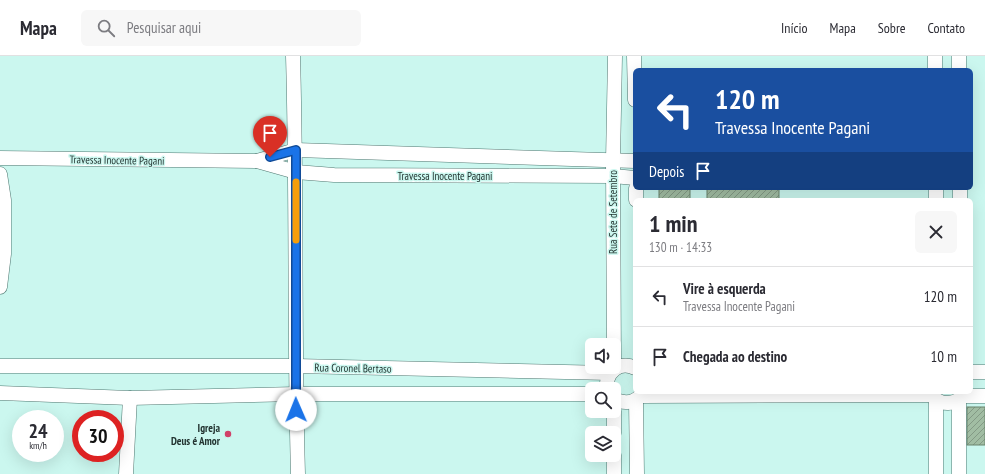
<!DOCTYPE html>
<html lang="pt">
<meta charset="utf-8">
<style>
:root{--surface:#fff;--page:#f7f7f7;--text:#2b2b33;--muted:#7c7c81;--line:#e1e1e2}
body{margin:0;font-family:"PT Sans Narrow",sans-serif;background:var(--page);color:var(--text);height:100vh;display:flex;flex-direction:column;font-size:15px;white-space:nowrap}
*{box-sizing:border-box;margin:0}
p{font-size:13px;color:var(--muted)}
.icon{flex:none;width:22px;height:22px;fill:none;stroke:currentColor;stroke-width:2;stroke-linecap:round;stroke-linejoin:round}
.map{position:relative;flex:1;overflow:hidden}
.sheet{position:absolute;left:633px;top:142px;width:340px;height:196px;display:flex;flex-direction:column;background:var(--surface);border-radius:6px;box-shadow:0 4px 16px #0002}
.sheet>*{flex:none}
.hud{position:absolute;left:633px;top:12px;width:340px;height:122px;border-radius:6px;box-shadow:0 4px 16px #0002;background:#1a4fa0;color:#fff;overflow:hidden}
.buttons{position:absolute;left:585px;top:282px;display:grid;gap:8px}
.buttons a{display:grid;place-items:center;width:36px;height:36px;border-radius:6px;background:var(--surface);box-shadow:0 4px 16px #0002;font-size:20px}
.speed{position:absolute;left:12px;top:354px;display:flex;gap:8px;font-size:20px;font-weight:700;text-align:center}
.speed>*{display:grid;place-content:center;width:52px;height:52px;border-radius:50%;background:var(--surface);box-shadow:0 4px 16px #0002;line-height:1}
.speed small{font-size:10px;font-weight:400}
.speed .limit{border:6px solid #d22;background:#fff;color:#111}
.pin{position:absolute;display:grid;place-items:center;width:34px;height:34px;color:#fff;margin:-41px -17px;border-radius:50% 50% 50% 0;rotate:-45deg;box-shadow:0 0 4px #0007}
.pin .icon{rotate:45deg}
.me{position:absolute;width:44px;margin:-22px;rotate:359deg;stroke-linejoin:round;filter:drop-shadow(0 0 3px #0008)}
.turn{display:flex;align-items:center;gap:14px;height:84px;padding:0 16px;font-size:18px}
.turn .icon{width:52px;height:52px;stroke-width:2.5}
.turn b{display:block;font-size:28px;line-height:34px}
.then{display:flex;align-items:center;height:38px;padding:0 16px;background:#0003;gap:8px;font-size:15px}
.round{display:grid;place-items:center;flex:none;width:42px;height:42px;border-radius:6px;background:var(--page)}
.head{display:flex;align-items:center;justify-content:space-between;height:68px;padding:0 16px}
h1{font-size:24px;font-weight:800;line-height:30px}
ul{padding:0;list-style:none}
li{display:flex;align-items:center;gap:12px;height:60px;padding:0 16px;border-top:1px solid var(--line)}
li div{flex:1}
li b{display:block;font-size:15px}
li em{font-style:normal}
header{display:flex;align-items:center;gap:24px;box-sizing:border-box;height:56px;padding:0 20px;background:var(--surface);border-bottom:1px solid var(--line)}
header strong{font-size:19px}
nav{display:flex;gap:22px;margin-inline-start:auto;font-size:14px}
.search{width:280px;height:36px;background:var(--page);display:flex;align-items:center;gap:10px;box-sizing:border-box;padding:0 14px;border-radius:6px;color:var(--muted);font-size:15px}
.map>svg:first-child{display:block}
</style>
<header>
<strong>Mapa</strong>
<div class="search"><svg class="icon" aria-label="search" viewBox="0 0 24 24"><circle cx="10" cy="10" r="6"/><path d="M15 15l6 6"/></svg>Pesquisar aqui</div>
<nav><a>Início</a><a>Mapa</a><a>Sobre</a><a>Contato</a></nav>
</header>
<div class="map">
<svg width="985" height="418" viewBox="0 0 985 418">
<defs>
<pattern id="building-hatch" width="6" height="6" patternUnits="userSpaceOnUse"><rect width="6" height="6" fill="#a1bda3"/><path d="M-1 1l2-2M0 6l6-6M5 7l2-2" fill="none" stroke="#839a85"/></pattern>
</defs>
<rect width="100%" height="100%" fill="#cbf7ef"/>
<g fill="url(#building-hatch)" stroke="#6a846c">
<rect x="659" y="132" width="31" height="12"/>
<rect x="707" y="132" width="72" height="12"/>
<rect x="967" y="351" width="18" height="38"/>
</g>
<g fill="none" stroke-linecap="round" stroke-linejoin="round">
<defs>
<g id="minor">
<path d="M 293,0 C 297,139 294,279 298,418"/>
<polyline points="634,0 635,44"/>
<polyline points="935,0 935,14"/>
<polyline points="959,0 959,14"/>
<polyline points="0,102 257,105 296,116 334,119 613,120 635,122"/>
<polyline points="257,105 296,94 635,105"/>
<polyline points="0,118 4,144 4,198 0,231"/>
<polyline points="636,132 636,144"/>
<polyline points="936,132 936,144"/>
<polyline points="960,132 960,144"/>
<polyline points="0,310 296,310 610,317"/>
<polyline points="614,313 613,105 615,0"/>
<polyline points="971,316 985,316"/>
<path d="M 607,333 C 605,317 619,304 635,312"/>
<polyline points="0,337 130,342 296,338 592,338"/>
<path d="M 930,337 C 939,351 958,350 965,336"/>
<polyline points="640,340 931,339"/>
<polyline points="963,340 985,340"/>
<path d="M 614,343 C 624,348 635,347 642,338"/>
<polyline points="636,344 637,418"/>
<polyline points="936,344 936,418"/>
<polyline points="959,344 959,418"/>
<polyline points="614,355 614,377"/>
<polyline points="614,399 614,418"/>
<polyline points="126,418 130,342"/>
</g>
</defs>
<use href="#minor" stroke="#507972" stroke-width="15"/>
<use href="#minor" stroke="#fff" stroke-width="14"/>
</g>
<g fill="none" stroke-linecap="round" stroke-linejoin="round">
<defs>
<polyline id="route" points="270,101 296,94 296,354"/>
</defs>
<use href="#route" stroke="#114b97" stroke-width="10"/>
<use href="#route" stroke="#1a73e8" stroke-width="7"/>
<polyline stroke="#f59e0b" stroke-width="7" points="296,184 296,126"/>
</g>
<circle fill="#d04168" stroke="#cbf7ef" stroke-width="1.5" cx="228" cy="378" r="4"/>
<g text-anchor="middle" stroke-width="3" stroke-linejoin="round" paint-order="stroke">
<g font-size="11" fill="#233431" stroke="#cbf7ef">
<text transform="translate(117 104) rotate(1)" y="4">Travessa Inocente Pagani</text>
<text x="445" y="124">Travessa Inocente Pagani</text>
<text transform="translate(613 156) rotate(-90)" y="4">Rua Sete de Setembro</text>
<text transform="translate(353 312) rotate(1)" y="4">Rua Coronel Bertaso</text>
</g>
<g font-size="11" font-weight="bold" fill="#233431" stroke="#cbf7ef" text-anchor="end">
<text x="220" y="376">Igreja<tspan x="220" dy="13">Deus é Amor</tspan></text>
</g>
</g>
</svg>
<div class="buttons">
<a><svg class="icon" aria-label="sound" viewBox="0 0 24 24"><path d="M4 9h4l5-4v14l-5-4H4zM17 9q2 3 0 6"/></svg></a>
<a><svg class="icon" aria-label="search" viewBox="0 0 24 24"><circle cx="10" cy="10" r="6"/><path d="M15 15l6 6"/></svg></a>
<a><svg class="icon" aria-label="layers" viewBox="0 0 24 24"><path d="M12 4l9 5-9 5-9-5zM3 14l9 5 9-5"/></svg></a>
</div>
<div class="speed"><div>24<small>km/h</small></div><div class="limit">30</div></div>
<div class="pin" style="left:270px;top:101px;background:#d93025"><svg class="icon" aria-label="arrive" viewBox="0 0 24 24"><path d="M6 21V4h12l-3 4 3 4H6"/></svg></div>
<svg class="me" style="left:296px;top:354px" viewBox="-20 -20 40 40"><circle r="19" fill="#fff"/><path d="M0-13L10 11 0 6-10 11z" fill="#1a73e8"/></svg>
<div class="hud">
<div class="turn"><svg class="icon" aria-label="left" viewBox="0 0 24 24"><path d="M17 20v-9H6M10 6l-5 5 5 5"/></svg><div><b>120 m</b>Travessa Inocente Pagani</div></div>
<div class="then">Depois<svg class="icon" aria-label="arrive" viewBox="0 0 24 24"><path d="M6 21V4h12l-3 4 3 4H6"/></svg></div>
</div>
<section class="sheet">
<div class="head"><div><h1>1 min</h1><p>130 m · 14:33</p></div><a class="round"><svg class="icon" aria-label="close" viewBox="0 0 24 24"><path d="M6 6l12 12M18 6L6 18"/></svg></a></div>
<ul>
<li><svg class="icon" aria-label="left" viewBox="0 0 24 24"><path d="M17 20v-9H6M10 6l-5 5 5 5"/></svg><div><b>Vire à esquerda</b><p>Travessa Inocente Pagani</p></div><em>120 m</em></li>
<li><svg class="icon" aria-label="arrive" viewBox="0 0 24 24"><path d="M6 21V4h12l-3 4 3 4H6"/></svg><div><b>Chegada ao destino</b></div><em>10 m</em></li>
</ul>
</section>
</div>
